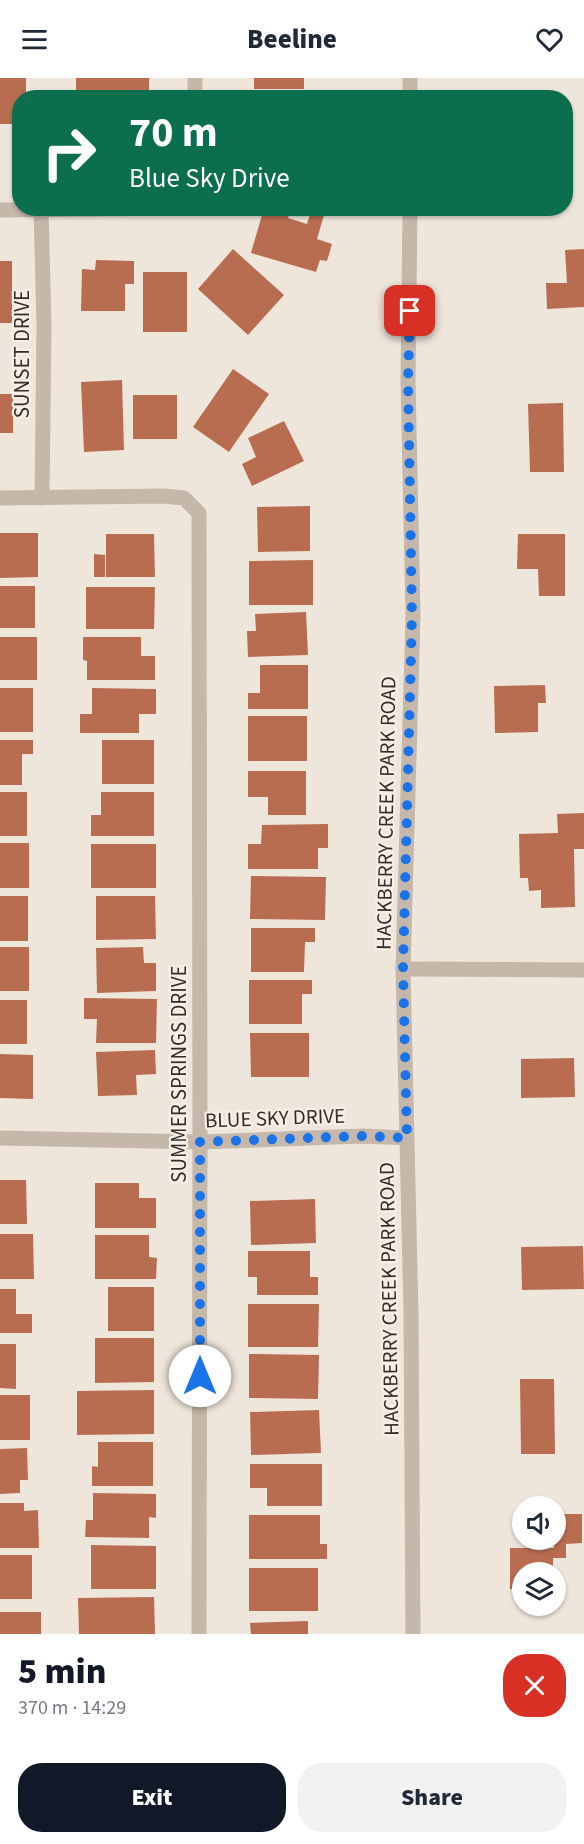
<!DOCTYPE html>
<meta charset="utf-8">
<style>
:root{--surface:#fff;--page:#f2f2f3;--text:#1f2937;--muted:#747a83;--accent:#111827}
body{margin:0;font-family:"Source Sans 3",sans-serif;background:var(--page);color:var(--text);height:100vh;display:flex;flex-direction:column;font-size:22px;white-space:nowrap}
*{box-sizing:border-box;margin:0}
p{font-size:20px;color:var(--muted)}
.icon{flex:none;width:33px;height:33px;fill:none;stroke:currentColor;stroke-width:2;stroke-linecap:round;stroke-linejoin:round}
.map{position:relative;height:1556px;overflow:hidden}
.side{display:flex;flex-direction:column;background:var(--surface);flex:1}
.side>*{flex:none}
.guide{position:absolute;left:12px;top:12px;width:561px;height:126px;border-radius:24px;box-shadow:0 2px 4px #0004;background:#0b6e4f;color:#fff;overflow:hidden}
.buttons{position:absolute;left:512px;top:1418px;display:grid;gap:12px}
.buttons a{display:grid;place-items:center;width:54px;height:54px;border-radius:50%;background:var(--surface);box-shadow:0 2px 4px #0004;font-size:30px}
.pin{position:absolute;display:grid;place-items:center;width:51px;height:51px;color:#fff;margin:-26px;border-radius:12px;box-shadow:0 3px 9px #0006}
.me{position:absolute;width:66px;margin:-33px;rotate:0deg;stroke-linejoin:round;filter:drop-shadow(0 0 4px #0008)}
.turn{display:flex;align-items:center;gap:21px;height:126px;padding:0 18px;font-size:27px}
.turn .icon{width:78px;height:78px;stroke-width:2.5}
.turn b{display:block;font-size:42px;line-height:51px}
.round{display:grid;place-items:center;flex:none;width:63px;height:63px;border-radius:24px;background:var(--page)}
.headline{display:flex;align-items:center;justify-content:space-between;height:102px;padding:0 18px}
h1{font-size:36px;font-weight:800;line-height:45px;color:var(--accent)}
.action{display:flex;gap:12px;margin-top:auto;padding:12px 18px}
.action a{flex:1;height:69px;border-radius:24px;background:var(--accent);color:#fff;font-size:24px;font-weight:800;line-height:69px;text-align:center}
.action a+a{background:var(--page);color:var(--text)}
header{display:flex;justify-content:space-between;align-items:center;height:78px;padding:0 18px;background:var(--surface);font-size:27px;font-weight:800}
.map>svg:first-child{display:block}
</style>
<header><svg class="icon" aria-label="menu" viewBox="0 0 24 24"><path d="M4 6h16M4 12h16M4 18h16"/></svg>Beeline<svg class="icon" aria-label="heart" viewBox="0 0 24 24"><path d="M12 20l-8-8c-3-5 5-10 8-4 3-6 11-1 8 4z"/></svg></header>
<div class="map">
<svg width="584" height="1556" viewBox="0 0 584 1556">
<rect width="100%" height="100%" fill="#efe6db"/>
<g fill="#b96d50">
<polygon points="0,0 26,0 26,20 20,20 20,46 0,46"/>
<rect x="76" y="0" width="73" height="20"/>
<rect x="254" y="0" width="50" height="11"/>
<polygon points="264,130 291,130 288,140 307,146 311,133 324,137 317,161 332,166 327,183 320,182 316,194 251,175"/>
<polygon points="233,171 284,217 248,257 198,211"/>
<polygon points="584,171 584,229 547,231 546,205 567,205 565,172"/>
<polygon points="96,182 134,183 134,206 125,206 125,233 81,233 82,191 95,192"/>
<rect x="0" y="183" width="12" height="62"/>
<rect x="143" y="194" width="44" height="60"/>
<polygon points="233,291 269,316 229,374 193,349"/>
<polygon points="122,302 124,372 84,374 81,304"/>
<rect x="0" y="316" width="13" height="39"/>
<rect x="133" y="317" width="44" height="44"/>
<polygon points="563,325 564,394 530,394 528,326"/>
<polygon points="284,343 304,383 252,408 242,386 256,379 248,360"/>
<polygon points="310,428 310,473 258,474 257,429"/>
<polygon points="0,455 38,455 38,499 0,500"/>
<polygon points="106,456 154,456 155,499 106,499"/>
<polygon points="518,456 565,456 565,518 539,518 538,491 517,491"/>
<polygon points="94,476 105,477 105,499 94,499"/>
<polygon points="313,482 313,527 249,527 249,483"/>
<rect x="0" y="508" width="35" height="42"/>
<polygon points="86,509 155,509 154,551 86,551"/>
<polygon points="306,534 308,577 248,579 247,553 256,553 255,536"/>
<rect x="0" y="559" width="37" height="43"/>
<polygon points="83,559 141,559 141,578 155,578 155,602 87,602 87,583 83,582"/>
<polygon points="260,587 308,587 308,631 248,631 248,615 260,615"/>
<polygon points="545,607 546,625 538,625 538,654 495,655 494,608"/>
<rect x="0" y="610" width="33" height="44"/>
<polygon points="92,610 156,611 156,636 139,636 139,655 80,655 80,636 92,636"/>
<rect x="248" y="638" width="59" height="45"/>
<polygon points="0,662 33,662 33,676 22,676 22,707 0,707"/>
<rect x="102" y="662" width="52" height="44"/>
<polygon points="248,693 306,693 306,737 268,737 268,719 248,719"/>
<rect x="0" y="714" width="27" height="44"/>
<polygon points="101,714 154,714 154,758 91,758 91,737 101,737"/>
<polygon points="584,735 584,771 574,771 575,829 541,830 541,812 529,813 528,800 520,800 519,756 558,755 557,736"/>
<polygon points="328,746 328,770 318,770 318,791 248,791 248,766 261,766 262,747"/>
<rect x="0" y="765" width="29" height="45"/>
<rect x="91" y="766" width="65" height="44"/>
<polygon points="251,798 326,799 325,842 250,841"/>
<rect x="0" y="818" width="28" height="45"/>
<polygon points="96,818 155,818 156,861 96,862"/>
<polygon points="251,850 315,850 315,864 305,864 304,894 251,894"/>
<rect x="0" y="869" width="29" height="44"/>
<polygon points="143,869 144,885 156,885 156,913 97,915 96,870"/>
<polygon points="249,902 312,902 312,916 302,916 302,946 249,946"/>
<polygon points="84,920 157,921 156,965 96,965 97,941 84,941"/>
<rect x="0" y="922" width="27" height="44"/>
<polygon points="250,955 309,955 309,999 251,999"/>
<polygon points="155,972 156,996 136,997 137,1017 98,1018 96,974"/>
<polygon points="0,976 33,977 33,1021 0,1020"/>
<polygon points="574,980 575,1019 521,1020 521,981"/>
<polygon points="0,1102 26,1102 27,1146 0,1146"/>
<polygon points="95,1105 139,1105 139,1120 156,1120 156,1150 95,1150"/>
<polygon points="315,1121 316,1165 251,1167 250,1123"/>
<polygon points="0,1156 33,1156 34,1201 0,1201"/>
<polygon points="95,1157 149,1157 149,1179 157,1180 156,1201 95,1201"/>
<polygon points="583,1168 584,1211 522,1212 521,1169"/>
<polygon points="248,1173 310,1173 310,1199 318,1199 318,1217 257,1217 257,1199 248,1199"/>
<rect x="108" y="1209" width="46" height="44"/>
<polygon points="0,1211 16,1211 16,1236 32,1236 32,1255 0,1255"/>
<polygon points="248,1226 319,1226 318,1269 248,1269"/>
<polygon points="95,1260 154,1260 154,1304 95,1305"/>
<polygon points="0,1266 16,1266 16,1311 0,1310"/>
<polygon points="249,1276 319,1277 318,1321 249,1320"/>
<polygon points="520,1301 554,1301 555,1376 521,1376"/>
<polygon points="154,1312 154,1356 77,1357 77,1313"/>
<rect x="0" y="1317" width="30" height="45"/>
<polygon points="319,1332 321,1375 251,1377 250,1334"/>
<polygon points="98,1364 153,1364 153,1408 92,1408 92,1388 98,1389"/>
<polygon points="27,1370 28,1402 20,1402 20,1415 0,1416 0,1371"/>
<polygon points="250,1386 322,1386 322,1428 267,1428 267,1410 250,1410"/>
<polygon points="93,1415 156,1416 156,1440 149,1439 149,1460 85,1459 86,1442 93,1442"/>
<polygon points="0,1425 24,1425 24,1433 38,1432 39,1470 0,1470"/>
<polygon points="555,1436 582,1436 582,1465 566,1466 566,1480 553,1480 553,1494 522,1494 522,1511 510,1511 510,1470 554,1470"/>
<polygon points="249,1437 320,1437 320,1466 327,1466 327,1481 249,1481"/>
<polygon points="91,1467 156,1468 156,1511 91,1511"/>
<rect x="0" y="1477" width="32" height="44"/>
<rect x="249" y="1490" width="69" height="43"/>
<polygon points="154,1519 155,1556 79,1556 78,1520"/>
<rect x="0" y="1534" width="41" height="22"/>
<polygon points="308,1543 308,1556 251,1556 250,1545"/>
</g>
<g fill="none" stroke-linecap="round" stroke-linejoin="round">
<g stroke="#c5b7a9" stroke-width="15">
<polyline points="195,0 195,20"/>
<polyline points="410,20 410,0"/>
<polyline points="410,130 408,303 413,537 403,891 411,1235 413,1556"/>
<polyline points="41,131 44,246 42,420"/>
<polyline points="0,132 181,130"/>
<polyline points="0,420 163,418 184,420 199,435 200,1064 199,1556"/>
<polyline points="403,891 584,892"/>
<polyline points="0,1060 200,1064 363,1058 407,1060"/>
</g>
</g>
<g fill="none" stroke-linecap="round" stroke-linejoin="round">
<polyline stroke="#1a73e8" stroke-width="10" stroke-dasharray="0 18" points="200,1298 200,1064 363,1058 407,1060 403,891 412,537 408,303 410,233"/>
</g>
<g text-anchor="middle" stroke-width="4.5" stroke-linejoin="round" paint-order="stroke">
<g font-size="21" fill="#332c28" stroke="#f7f0e7">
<text transform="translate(22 276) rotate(-90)" y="7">SUNSET DRIVE</text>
<text transform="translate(386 735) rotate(-89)" y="7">HACKBERRY CREEK PARK ROAD</text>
<text transform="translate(179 996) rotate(-90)" y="7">SUMMER SPRINGS DRIVE</text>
<text transform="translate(275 1040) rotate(-2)" y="7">BLUE SKY DRIVE</text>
<text transform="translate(389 1221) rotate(-91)" y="7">HACKBERRY CREEK PARK ROAD</text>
</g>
</g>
</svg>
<div class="buttons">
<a><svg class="icon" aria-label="sound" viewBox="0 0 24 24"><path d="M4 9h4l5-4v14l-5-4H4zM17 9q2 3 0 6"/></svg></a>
<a><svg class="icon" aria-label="layers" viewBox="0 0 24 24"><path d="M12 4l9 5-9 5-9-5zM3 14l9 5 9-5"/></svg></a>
</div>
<div class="pin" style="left:410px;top:233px;background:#d93025"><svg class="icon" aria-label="arrive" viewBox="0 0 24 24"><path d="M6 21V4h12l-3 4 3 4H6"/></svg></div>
<svg class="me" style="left:200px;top:1298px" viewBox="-20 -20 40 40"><circle r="19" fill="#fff"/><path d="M0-13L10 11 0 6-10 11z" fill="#1a73e8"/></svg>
<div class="guide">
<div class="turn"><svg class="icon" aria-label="right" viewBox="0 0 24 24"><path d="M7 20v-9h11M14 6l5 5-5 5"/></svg><div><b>70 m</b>Blue Sky Drive</div></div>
</div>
</div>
<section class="side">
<div class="headline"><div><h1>5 min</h1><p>370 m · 14:29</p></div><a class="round" style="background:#d93025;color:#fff"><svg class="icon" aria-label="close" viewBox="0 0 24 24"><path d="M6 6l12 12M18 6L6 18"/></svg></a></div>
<div class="action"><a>Exit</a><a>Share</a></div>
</section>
